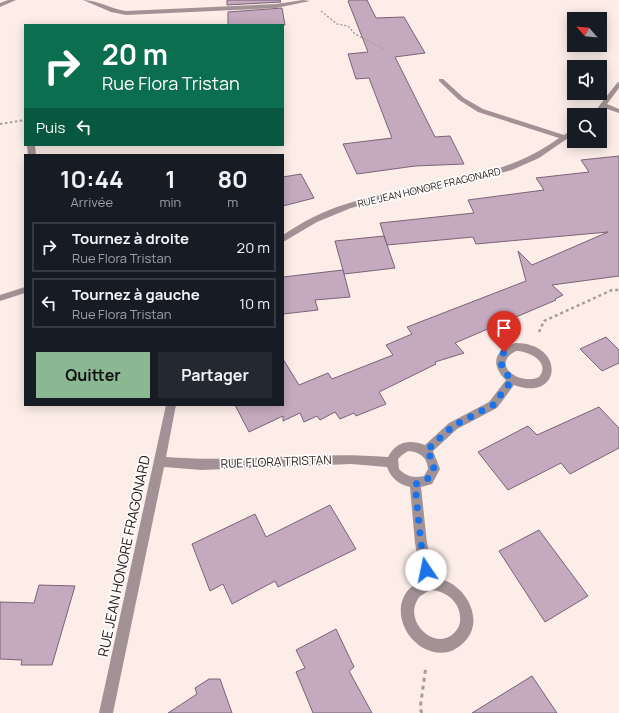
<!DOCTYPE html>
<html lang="fr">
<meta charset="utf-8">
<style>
:root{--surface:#171b24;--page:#242831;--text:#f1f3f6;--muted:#9ea1a6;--line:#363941;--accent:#8bb793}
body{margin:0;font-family:Manrope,sans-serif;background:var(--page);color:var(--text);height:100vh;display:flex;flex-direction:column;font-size:15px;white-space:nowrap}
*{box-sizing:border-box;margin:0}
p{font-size:13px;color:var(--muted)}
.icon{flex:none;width:22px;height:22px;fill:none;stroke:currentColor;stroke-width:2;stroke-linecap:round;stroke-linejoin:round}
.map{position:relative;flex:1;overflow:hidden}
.sheet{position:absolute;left:24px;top:154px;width:260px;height:252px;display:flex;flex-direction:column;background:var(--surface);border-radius:0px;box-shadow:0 2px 10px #0003}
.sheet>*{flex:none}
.top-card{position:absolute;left:24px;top:24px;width:260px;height:122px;border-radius:0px;box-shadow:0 2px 10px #0003;background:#0b6e4f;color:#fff;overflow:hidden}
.needle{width:26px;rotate:297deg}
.buttons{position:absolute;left:567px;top:12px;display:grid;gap:8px}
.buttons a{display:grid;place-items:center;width:40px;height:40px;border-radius:0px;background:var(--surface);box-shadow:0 2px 10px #0003;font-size:20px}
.pin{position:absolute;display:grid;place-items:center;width:34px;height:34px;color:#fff;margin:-41px -17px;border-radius:50% 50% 50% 0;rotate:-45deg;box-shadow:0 0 4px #0007}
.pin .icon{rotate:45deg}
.me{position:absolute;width:44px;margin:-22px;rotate:349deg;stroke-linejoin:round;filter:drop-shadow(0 0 3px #0008)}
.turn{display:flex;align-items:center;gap:14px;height:84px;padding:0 12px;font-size:18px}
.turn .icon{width:52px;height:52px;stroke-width:2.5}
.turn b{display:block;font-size:28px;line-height:34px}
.then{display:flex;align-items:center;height:38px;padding:0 12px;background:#0003;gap:8px;font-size:15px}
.eta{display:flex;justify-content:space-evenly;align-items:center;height:68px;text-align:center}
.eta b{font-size:24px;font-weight:700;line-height:28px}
.button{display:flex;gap:8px;margin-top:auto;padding:8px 12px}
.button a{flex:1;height:46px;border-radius:0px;background:var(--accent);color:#111;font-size:16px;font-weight:700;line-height:46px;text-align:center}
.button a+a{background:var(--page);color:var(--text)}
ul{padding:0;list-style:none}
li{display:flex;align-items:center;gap:12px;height:50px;margin:0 8px 6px;padding:0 4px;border:2px solid var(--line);border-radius:0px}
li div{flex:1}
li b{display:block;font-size:15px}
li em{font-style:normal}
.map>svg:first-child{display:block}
</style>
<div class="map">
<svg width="619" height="713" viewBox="0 0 619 713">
<rect width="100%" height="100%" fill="#fcede8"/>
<g fill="#c5a9bf" stroke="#7b6277">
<polygon points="227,0 280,0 281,2 227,5"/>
<polygon points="350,0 367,0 376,18 404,17 425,53 395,57 435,137 450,136 464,164 415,166 357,174 343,144 392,138 369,78 356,79 348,54 368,52 348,1"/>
<polygon points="282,8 285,25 228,25 228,12"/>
<polygon points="619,156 619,276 552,285 563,295 555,299 556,300 455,343 464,353 435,362 436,364 379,392 386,404 356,416 354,413 340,419 335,412 320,420 317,416 304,422 300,413 283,421 283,416 249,432 235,405 283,405 283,359 299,385 328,373 332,379 393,355 386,345 412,334 407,327 526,281 518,251 532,265 608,232 476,244 473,237 387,245 380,223 474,213 468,200 544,190 536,178 589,172 581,160"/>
<polygon points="301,174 314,198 283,206 283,177"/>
<polygon points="384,236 395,268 344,274 335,241"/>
<polygon points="343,270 350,297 315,300 318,310 283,314 283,277"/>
<polygon points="606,337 619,350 619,363 602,371 580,349"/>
<polygon points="599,407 619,428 619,448 570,474 561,463 508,490 478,452 528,426 537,435"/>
<polygon points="330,505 356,549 278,587 275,581 232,604 223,584 210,591 192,544 255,514 266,537"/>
<polygon points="539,530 588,596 545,622 499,551"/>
<polygon points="39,585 75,586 52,665 21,665 22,660 0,659 0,602 34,603"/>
<polygon points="336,629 354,667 349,671 372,713 313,713 296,672 305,668 296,650"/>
<polygon points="532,676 557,713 472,713"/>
<polygon points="209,679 220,679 232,713 168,713 197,694 195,688"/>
</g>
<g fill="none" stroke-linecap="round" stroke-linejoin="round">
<polyline stroke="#a99c97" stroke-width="1.5" stroke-dasharray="2 2" stroke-linecap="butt" points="321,11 337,24 348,26 355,34 384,49"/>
<polyline stroke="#a99c97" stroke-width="2" stroke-dasharray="2.5 2.5" stroke-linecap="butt" points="0,124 25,120"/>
<polyline stroke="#a99c97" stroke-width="2.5" stroke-dasharray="3 3" stroke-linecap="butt" points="539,332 544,321 612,290 619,290"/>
<polyline stroke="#a99c97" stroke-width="3" stroke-dasharray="4 4" stroke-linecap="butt" points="422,713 420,709 426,666"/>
<g fill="#a39295" fill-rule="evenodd">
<polygon points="8,0 16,0 0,7 0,3"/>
<path d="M 83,0 C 98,0 111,9 126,11 L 276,4 L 303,0 L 310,1 L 276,8 L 126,15 L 111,12 Z"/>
<path d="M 439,79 L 443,79 L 464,98 L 483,109 L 564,135 L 574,129 L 574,134 L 539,158 L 512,170 L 464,183 L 394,197 L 351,208 L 317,222 L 283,242 L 283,235 C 302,222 323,211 346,204 C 417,182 496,184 559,138 L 478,112 L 459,100 L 439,81 Z"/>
<polygon points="619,82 619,88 607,104 619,109 619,113 604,108 599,115 592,115 617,83"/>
<polygon points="27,145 35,145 36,155 28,155"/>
<polygon points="25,287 25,293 0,301 0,295"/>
<path d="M 515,343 C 567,343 561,403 514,385 L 497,408 L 457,429 L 433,451 L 440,469 L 432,484 L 421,487 L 427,543 L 434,578 C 465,580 489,623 461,645 C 457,648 453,651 448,652 C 415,659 386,615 409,589 C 412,586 418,583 422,581 L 415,543 L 410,487 C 398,484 391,478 387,467 L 351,464 L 202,470 L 164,467 L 113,713 L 99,713 L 166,405 L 176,405 L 166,457 C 240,463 314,451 388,457 C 396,441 410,439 425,445 L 449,423 L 489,402 L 506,380 C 490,365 494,350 515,343 ZM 516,351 C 529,351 551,362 539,377 C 521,386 489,365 516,351 ZM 408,451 C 420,452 427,457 428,469 L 424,476 C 414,478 407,477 399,469 L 398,459 L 402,455 ZM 430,590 C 448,591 462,604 460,622 C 459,628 456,631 452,635 C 431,650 404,619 418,599 C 420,595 426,593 430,590 Z"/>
</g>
</g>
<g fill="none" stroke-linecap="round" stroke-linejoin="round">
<path stroke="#1a73e8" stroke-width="7" stroke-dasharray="0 12.6" d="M 426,570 L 421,543 L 415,484 C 434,480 440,466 426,451 L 453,426 L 493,405 L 512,380 L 502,369 L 501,357 L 504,352"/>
</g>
<g text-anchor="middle" stroke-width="3.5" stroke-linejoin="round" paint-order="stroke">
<g font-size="10" fill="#251914" stroke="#fefefe">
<text transform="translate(429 187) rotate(-13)" y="4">RUE JEAN HONORE FRAGONARD</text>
</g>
<g font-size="12" fill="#251914" stroke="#fefefe">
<text transform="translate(276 462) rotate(-2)" y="4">RUE FLORA TRISTAN</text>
</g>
<g font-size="14" fill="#251914" stroke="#fefefe">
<text transform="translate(124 556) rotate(-78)" y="5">RUE JEAN HONORE FRAGONARD</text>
</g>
</g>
</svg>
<div class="buttons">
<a><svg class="needle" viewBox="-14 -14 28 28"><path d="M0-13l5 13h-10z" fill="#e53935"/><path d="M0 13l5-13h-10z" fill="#9ea1a6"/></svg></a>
<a><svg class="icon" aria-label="sound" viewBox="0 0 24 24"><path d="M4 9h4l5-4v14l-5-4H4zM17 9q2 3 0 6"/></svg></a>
<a><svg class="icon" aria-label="search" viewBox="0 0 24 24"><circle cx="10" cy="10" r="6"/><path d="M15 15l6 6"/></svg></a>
</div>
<div class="pin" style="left:504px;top:352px;background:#d93025"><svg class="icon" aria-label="arrive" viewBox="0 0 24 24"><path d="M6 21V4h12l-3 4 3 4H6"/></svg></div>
<svg class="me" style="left:426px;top:570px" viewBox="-20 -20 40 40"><circle r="19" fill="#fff"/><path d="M0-13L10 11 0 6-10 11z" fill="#1a73e8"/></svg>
<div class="top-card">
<div class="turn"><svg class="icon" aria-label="right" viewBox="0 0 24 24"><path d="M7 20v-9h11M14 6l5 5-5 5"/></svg><div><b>20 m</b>Rue Flora Tristan</div></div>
<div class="then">Puis<svg class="icon" aria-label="left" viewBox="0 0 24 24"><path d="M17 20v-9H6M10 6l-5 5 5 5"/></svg></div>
</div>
<section class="sheet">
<div class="eta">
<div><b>10:44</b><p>Arrivée</p></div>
<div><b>1</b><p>min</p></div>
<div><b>80</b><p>m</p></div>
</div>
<ul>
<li><svg class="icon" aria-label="right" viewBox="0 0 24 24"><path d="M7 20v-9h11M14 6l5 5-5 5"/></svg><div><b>Tournez à droite</b><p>Rue Flora Tristan</p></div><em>20 m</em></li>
<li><svg class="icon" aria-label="left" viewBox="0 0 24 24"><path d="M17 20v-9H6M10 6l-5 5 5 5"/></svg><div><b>Tournez à gauche</b><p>Rue Flora Tristan</p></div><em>10 m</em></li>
</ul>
<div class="button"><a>Quitter</a><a>Partager</a></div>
</section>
</div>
